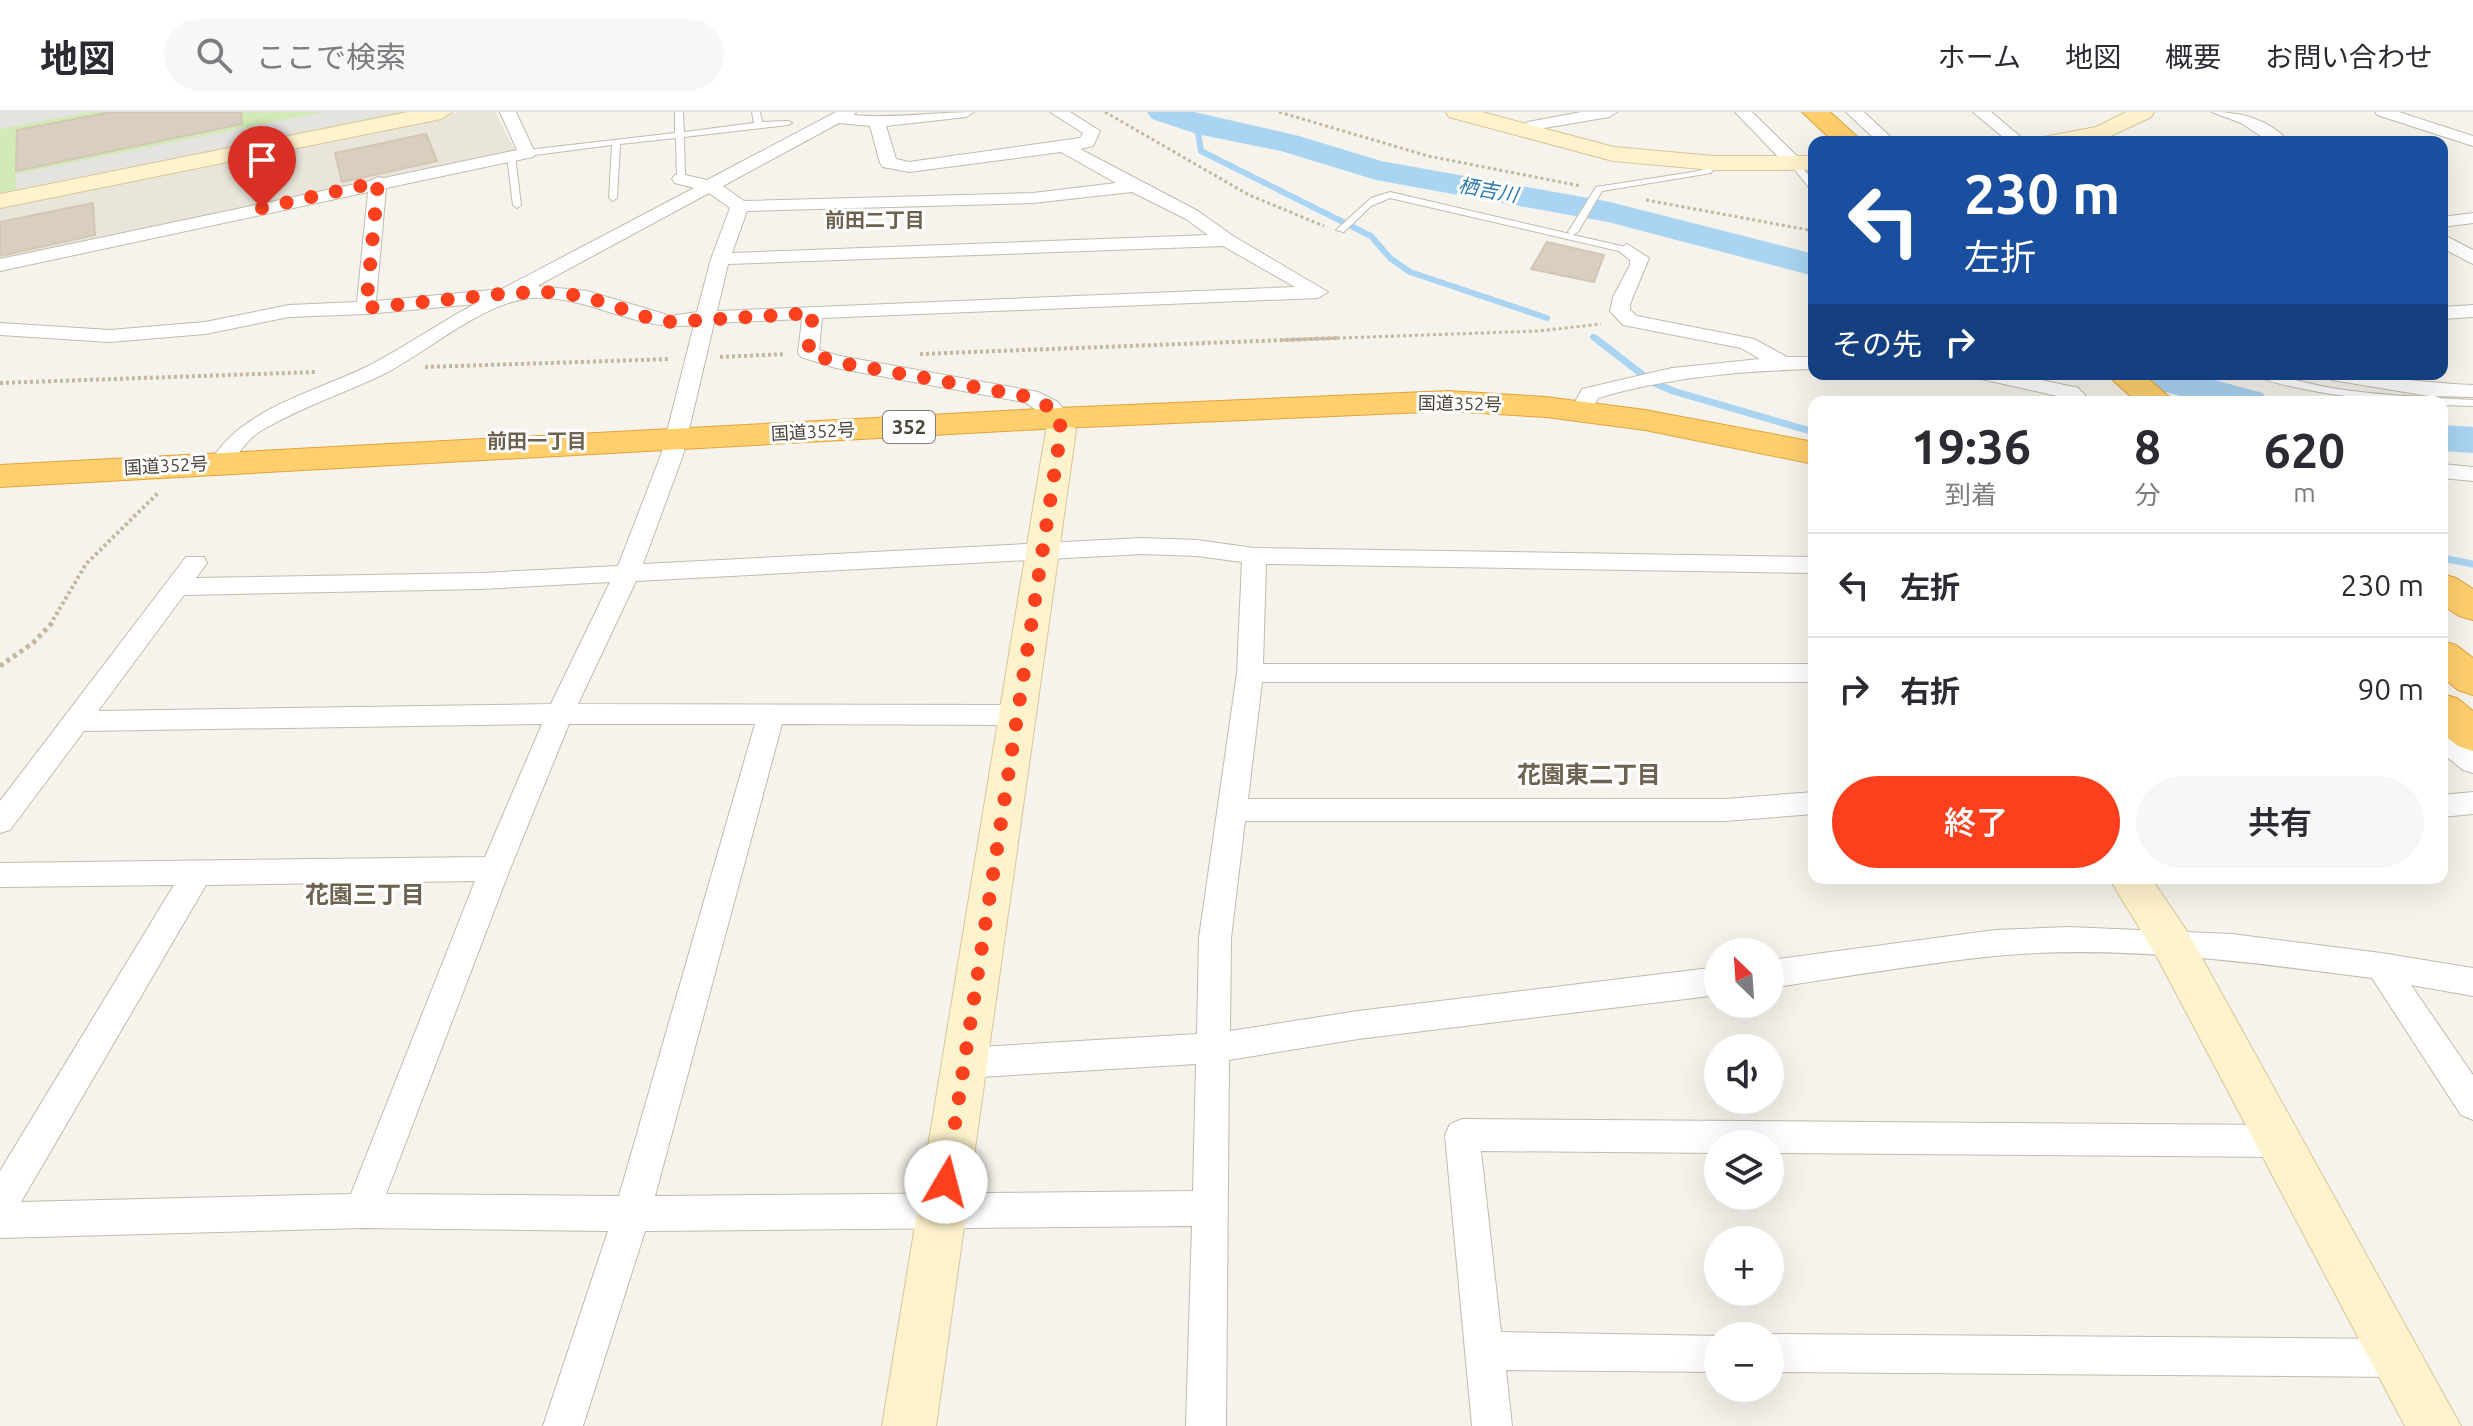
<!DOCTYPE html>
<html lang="ja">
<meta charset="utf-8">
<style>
:root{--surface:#fff;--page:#f7f7f7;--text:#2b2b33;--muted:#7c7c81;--line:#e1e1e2;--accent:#fc3f1d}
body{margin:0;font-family:Ubuntu,"Noto Sans JP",sans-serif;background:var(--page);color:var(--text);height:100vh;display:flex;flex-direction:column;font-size:30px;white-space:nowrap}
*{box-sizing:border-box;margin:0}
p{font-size:26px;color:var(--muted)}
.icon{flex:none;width:44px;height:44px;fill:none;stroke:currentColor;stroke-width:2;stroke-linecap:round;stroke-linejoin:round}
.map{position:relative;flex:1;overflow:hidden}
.side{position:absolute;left:1808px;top:284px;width:640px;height:488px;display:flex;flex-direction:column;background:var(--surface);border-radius:16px;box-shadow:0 8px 32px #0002}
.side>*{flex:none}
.guide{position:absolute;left:1808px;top:24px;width:640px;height:244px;border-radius:16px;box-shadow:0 8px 32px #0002;background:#1a4fa0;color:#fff;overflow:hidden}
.needle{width:52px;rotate:335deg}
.tools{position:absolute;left:1704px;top:826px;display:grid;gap:16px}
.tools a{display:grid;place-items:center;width:80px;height:80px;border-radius:50%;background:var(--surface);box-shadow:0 8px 32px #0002;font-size:40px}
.pin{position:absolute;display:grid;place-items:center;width:68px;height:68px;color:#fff;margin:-82px -34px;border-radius:50% 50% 50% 0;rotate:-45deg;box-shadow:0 0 8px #0007}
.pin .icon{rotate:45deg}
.me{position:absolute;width:88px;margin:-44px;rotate:8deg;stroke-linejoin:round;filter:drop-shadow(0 0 6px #0008)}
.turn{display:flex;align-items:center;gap:28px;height:168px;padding:0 24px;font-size:36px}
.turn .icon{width:104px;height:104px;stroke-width:2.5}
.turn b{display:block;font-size:56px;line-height:68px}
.then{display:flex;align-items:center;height:76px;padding:0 24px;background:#0003;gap:16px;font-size:30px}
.eta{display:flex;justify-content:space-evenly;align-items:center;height:136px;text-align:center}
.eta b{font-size:48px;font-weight:600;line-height:56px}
.primary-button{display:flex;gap:16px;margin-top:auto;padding:16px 24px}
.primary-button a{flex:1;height:92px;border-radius:48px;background:var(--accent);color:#fff;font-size:32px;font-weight:600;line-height:92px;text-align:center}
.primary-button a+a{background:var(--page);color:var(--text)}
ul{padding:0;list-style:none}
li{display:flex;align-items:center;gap:24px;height:104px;padding:0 24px;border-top:2px solid var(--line)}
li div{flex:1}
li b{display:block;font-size:30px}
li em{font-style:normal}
header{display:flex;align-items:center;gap:48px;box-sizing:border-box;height:112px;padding:0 40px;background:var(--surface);border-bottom:2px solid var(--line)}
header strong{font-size:38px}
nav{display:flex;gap:44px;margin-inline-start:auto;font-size:28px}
.search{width:560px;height:72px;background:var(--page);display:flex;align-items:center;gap:20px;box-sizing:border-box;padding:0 28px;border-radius:44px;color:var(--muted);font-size:30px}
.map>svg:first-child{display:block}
</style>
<header>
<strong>地図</strong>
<div class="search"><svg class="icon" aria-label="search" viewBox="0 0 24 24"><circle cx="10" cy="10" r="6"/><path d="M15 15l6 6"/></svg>ここで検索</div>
<nav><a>ホーム</a><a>地図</a><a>概要</a><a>お問い合わせ</a></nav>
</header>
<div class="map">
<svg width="2473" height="1314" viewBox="0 0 2473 1314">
<rect width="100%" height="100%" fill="#f6f3ec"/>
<polygon fill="#eae5da" points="459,0 495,0 515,38 0,149 0,93"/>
<polygon fill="#d2eab5" points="0,0 411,0 0,83"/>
<g fill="#e5e3e0">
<polygon points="0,0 90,0 0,17"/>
<polygon points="322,0 400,0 16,79 16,62"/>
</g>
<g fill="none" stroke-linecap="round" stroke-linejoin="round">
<g stroke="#a9d4f2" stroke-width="6">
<polyline points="1192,9 1197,15 1201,39 1371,124 1390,146 1410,160 1547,206"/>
<polyline points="1593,225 1598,228"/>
</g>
<g stroke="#a9d4f2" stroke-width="7">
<polyline points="1595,226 1652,270 1673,279 1814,320"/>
<polyline points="2442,446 2473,452"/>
</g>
<g fill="#a9d4f2" fill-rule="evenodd">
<polygon points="1147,0 1194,0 1299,24 1381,49 1610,90 1814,142 1814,164 1608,110 1376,68 1281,39 1197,22 1152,7"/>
<polygon points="2127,262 2192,262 2263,281 2269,290 2202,290 2133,271"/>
<polygon points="2442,313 2473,315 2473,341 2442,339"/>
</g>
</g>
<g fill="#d8cfc1" stroke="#d3c7b4" stroke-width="2">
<polygon points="111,0 241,0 242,12 16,59 17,18"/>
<polygon points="426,22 437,49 342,70 335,41"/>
<polygon points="93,91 95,123 0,144 0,110"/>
<polygon points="1547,130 1604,143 1594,170 1531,157"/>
</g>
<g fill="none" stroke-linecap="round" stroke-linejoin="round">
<defs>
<g id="lane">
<polygon points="675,0 683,0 684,20 754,11 752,0 760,0 762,10 788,9 792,11 788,13 684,25 685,67 681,70 677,67 676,26 620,32 617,86 613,89 609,86 612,33 527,44 523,41 527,38 675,21"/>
<polygon points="511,41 515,44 521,93 517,96 513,93 507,44"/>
<polygon points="1711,49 1718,51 1711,61 1602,79 1578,120 1573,123 1630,136 1630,140 1627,141 1390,86 1371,94 1344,120 1336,118 1371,86 1390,80 1570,122 1568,120 1596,75 1693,60 1705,57"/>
<polygon points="1791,49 1797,49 1814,70 1814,79 1811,78 1791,53"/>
<path d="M 2253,262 C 2281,262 2309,273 2338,277 C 2382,284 2428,285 2473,288 L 2473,294 L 2442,293 L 2442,290 C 2392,290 2343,286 2294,275 C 2280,272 2264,269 2253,262 Z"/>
</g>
<g id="street">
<path d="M 500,0 L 516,0 L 535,41 L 533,45 L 386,76 L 376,189 L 502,177 L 694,76 L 675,71 L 672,67 L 675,63 L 681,62 L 707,68 L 836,0 L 856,0 L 854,3 C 894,7 934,0 974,0 L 966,5 L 886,14 L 896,47 L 909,50 L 1080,26 L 1083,21 L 1050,0 L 1070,0 L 1100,19 L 1093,34 L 1080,37 L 1198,99 L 1233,124 L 1328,180 L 1318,186 L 822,206 L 819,238 L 840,244 L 1038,280 L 1058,290 L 1070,306 L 1059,313 C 1048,310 1036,296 1024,290 L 836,256 L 801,245 L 798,241 L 802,207 L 714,211 L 683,343 L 643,452 L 1142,426 L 1197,428 L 1254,436 L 1814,445 L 1814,461 L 1266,452 L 1263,552 L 1814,552 L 1814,570 L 1262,570 L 1248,687 L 1725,687 L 1814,680 L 1814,702 L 1725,709 L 1245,709 L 1231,826 L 1230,919 L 1358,899 L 1718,855 L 1718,883 L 1358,927 L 1229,948 L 1226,1314 L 1186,1314 L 1192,1114 L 645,1119 L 583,1314 L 543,1314 L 608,1119 L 362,1116 L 0,1126 L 0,1059 L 174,773 L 0,775 L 0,751 L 485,745 L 542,612 L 84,619 L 10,718 L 0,721 L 0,689 L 186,445 L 204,445 L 207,451 L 196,466 L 481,461 L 618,454 L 661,343 L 694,213 C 638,221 589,183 533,186 C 483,189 427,241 382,263 C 342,282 297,297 259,320 C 245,330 237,343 228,357 L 212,357 L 209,352 C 240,296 314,281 368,254 C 405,235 439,211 475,192 L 366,202 L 289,205 L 205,222 L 110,230 L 0,223 L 0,211 L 110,218 L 205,210 L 289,193 L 357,190 L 368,80 L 0,159 L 0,147 L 370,69 L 378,65 L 384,66 L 517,38 ZM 839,11 L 870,14 L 880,51 L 883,55 L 909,60 L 1061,40 L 1116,71 L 1033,81 L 744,89 L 723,74 ZM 1132,80 L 1186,107 L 1208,123 L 732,141 L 747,99 L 1033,91 ZM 709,81 L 730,96 L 711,147 L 697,200 L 671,204 L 587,179 L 537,174 ZM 1223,134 L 1295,175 L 717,199 L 728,152 ZM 1142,442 L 1197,444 L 1242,450 L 1237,561 L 1199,826 L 1197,922 L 963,936 L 951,940 L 946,951 L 951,962 L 963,966 L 1196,952 L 1193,1079 L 655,1084 L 782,612 L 1018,613 L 1028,610 L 1032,603 L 1028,596 L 1018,593 L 578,592 L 636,469 ZM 610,470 L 551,592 L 98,599 L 184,483 L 481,477 ZM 569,612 L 755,612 L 619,1084 L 386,1082 L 510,757 ZM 475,769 L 351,1082 L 21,1090 L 206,773 Z"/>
<polygon points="1581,0 1617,0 1609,5 1538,17 1523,23 1515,18 1528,10"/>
<polygon points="1735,0 1752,0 1800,47 1803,51 1800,55 1788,55"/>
<polygon points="1846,0 1864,0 1896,30 1878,30"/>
<polygon points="1973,0 1991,0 2027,30 2009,30"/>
<path d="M 2212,0 C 2241,0 2269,7 2289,30 L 2270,30 L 2241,11 Z"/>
<polygon points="2375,0 2399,0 2473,24 2473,34 2377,3"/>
<polygon points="2473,101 2473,111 2442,115 2442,105"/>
<polygon points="2442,122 2473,138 2473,152 2442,136"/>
<path d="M 1627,132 L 1649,146 L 1630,192 L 1630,198 L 1637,204 L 1754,227 L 1787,245 L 1814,245 L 1814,257 C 1741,259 1669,265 1598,286 L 1589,304 L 1573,304 L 1570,299 L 1582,277 L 1672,256 L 1760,247 L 1741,236 L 1623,213 L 1610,199 L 1613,185 L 1630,153 L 1630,148 L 1618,138 Z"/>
<polygon points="2473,193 2473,205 2442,207 2442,195"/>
<polygon points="1974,262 2014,262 2069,274 2077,275 2092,290 2068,290 2062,285 1977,266"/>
<path d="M 2322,262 C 2373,262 2422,271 2473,273 L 2473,285 L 2429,284 L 2332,268 Z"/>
<polygon points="2442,352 2473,355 2473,369 2442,366"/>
<polygon points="2442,616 2452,619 2473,636 2473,661 2463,658 2442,641"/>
<polygon points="2473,680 2473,702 2442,705 2442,683"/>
<path d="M 2068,815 L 2232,822 L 2381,841 L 2473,856 L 2473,884 L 2411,873 L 2473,963 L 2473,1008 L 2461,1003 L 2372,866 C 2249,850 2118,832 1994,844 C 1919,852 1844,865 1770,876 L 1770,848 L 1995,818 Z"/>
<polygon points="1462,1007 2280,1013 2292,1018 2297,1029 2292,1040 2280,1045 1770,1041 1770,1032 1718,1032 1718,1041 1481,1039 1501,1220 1723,1224 1718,1224 1718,1260 1506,1258 1512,1314 1472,1314 1445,1023 1450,1012"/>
<polygon points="1770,1222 2398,1227 2412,1232 2417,1246 2412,1260 2398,1265 1770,1260 1770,1224 1765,1224"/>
</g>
<g id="secondary">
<polygon points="408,0 452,0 441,7 0,96 0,82"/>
<polygon points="1446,0 1482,0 1614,35 1714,44 1814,44 1814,58 1714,58 1613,49 1449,5"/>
<polygon points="2126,0 2154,0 2151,5 2102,28 2040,30 2043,25 2096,15"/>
<polygon points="1059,297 1069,300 1076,318 936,1314 882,1314 1046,318 1044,306 1049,300"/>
<polygon points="2109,766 2151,766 2187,819 2461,1314 2405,1314 2157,845"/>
</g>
<g id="highway">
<polygon points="1802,0 1830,0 1863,30 1834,30"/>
<polygon points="2106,262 2143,262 2175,290 2137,290"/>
<polygon points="1448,279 1546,285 1645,298 1814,330 1814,352 1645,318 1546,305 1448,299 1059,316 0,375 0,353 1059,296"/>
<polygon points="2442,462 2456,466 2473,477 2473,508 2459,504 2442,493"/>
<polygon points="2442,529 2456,533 2473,546 2473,583 2458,578 2442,565"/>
<polygon points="2442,582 2457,586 2473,599 2473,639 2458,634 2442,621"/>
</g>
</defs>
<use href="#lane" stroke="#c2bbae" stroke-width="2"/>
<use href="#street" stroke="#c2bbae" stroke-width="2"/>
<use href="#secondary" stroke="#d6c79b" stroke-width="2"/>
<use href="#highway" stroke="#e0a43c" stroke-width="2"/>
<g stroke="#c4b79f" stroke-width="3" stroke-dasharray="3 3" stroke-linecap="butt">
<polyline points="1105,0 1249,83 1324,114"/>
<polyline points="1279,0 1428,44 1581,74"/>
<polyline points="1646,88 1814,119"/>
<polyline points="1283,228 1538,219 1601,212"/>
</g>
<g stroke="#c4b79f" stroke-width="4" stroke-dasharray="3 3" stroke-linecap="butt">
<polyline points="920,242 1337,226"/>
<polyline points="720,245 786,242"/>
<polyline points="425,255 671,247"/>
<polyline points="0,271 315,260"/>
<polyline points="50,513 86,452 158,381"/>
</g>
<polyline stroke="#c4b79f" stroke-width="5" stroke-dasharray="4 4" stroke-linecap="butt" points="0,554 33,531 52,511"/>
<use href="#lane" fill="#fff" fill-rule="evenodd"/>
<use href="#street" fill="#fff" fill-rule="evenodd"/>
<use href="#secondary" fill="#fff3cd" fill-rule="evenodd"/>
<use href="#highway" fill="#ffcf6e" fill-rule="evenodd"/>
</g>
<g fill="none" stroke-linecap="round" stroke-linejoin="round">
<path stroke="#fc3f1d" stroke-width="14" stroke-dasharray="0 25.2" d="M 262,96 L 378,70 L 366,196 L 510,181 L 554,180 L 587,185 L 649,206 L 671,210 L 813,201 L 808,241 L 836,250 L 1030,285 C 1047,293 1058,298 1061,318 L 946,1070"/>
</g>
<g text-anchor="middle" stroke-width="6" stroke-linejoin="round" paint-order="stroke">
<g font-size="18" fill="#4b4439" stroke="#fff">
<text transform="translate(1460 292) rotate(1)" y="6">国道352号</text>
<text transform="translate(813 320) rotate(-3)" y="6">国道352号</text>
<text transform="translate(166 354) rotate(-3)" y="6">国道352号</text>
</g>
<g font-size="20" font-style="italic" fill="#2e7ab2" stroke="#fff">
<text transform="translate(1488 78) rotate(10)" y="7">栖吉川</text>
</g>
<g font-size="20" font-weight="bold" fill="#6e6250" stroke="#fff">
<text x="875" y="115">前田二丁目</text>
<text x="537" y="336">前田一丁目</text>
</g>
<rect fill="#fff" stroke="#817c74" stroke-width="2" x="883" y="299" width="52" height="32" rx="6"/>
<g font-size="20" font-weight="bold" fill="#4b4439">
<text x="909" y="322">352</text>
</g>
<g font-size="24" font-weight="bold" fill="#6e6250" stroke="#fff">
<text x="1589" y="671">花園東二丁目</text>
<text x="365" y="791">花園三丁目</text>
</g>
</g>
</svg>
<div class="tools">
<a><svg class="needle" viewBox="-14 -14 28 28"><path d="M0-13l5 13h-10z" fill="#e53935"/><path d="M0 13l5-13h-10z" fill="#7c7c81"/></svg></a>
<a><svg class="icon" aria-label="sound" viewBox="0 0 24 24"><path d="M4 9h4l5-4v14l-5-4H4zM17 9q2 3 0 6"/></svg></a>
<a><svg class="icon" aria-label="layers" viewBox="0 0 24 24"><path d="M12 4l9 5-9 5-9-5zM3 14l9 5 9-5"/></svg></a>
<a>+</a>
<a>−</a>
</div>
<div class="pin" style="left:262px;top:96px;background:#d93025"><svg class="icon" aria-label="arrive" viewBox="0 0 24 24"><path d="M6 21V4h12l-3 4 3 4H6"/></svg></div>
<svg class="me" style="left:946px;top:1070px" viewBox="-20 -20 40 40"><circle r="19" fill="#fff"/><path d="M0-13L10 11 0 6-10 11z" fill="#fc3f1d"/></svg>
<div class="guide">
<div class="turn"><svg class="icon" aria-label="left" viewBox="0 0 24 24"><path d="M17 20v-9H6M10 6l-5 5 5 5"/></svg><div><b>230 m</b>左折</div></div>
<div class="then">その先<svg class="icon" aria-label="right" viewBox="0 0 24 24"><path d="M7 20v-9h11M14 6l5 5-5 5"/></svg></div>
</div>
<section class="side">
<div class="eta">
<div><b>19:36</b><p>到着</p></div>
<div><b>8</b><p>分</p></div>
<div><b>620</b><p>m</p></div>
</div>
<ul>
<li><svg class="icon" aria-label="left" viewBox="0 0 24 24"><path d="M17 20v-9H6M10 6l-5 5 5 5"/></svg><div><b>左折</b></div><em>230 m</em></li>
<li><svg class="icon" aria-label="right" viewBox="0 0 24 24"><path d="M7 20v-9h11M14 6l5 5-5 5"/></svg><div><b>右折</b></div><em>90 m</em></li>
</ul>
<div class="primary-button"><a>終了</a><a>共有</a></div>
</section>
</div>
